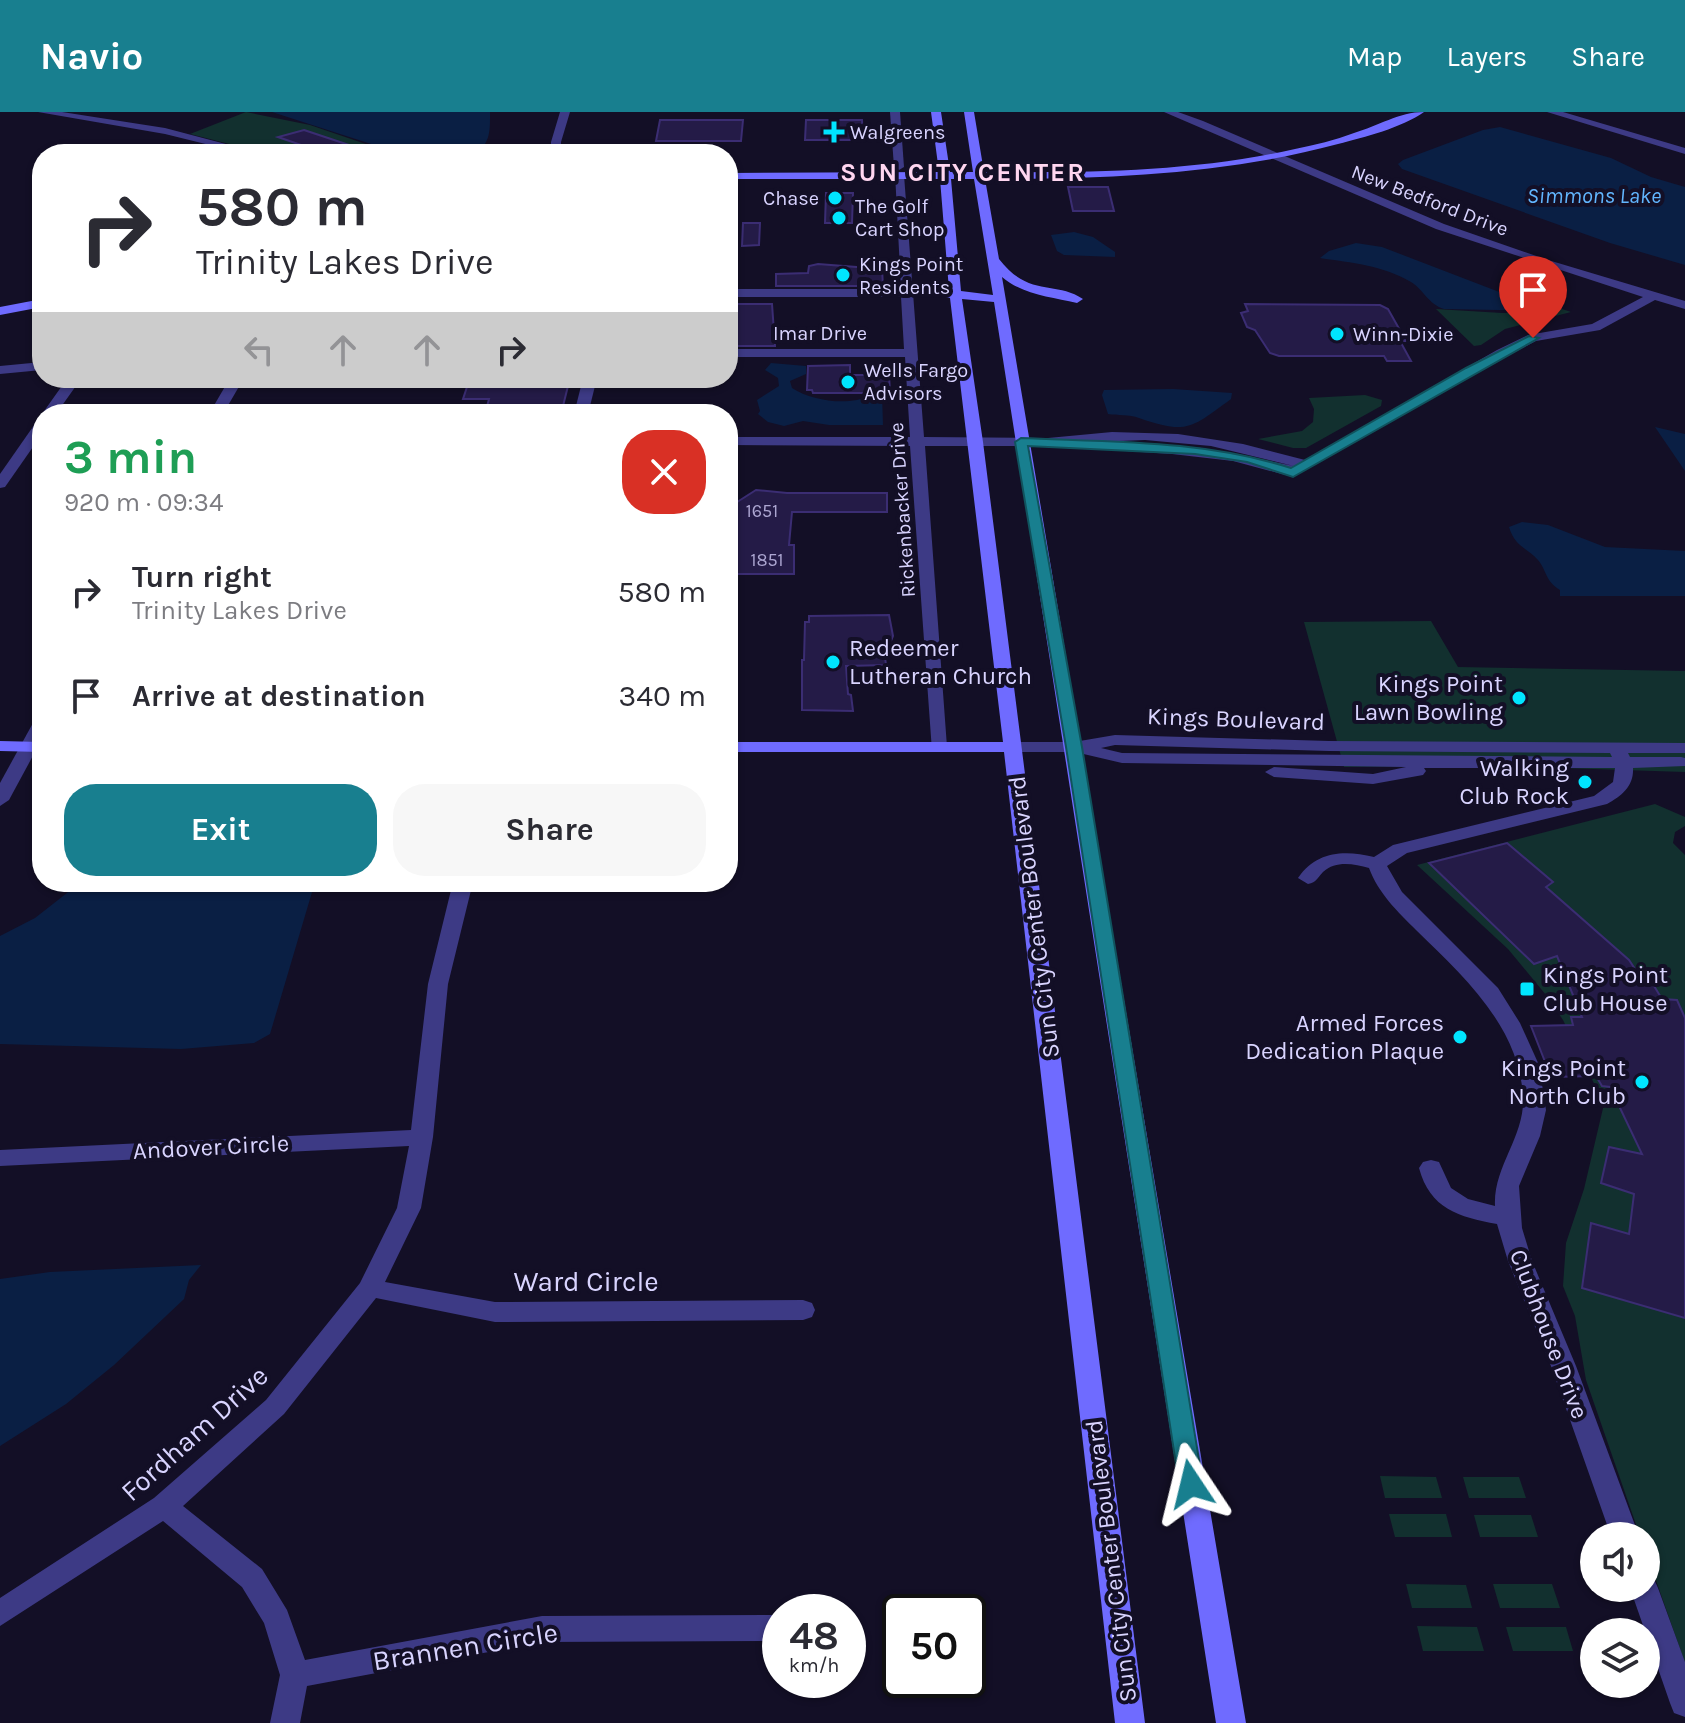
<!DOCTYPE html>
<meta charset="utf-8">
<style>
:root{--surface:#fff;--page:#f7f7f7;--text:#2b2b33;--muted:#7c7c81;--accent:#187f8f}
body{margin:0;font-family:Karla,sans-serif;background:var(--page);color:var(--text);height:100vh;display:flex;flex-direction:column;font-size:30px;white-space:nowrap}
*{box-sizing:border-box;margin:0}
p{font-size:26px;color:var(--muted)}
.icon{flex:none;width:44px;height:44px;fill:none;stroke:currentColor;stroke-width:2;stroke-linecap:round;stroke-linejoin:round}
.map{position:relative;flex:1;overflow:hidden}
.details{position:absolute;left:32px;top:292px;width:706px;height:488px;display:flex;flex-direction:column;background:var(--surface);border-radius:32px;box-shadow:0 2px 6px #0004}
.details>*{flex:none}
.hud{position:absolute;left:32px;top:32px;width:706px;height:244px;border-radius:32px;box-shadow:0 2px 6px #0004;background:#fff;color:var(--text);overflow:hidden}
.buttons{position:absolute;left:1580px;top:1410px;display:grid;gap:16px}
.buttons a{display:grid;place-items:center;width:80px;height:80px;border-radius:50%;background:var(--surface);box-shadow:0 2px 6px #0004;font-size:40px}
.speed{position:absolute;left:762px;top:1482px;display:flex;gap:16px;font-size:40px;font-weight:700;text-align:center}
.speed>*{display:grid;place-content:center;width:104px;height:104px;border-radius:50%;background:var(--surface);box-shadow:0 2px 6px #0004;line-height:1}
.speed small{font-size:20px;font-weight:400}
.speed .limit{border:4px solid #111;border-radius:12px;background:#fff;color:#111}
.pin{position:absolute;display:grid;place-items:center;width:68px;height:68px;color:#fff;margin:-82px -34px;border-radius:50% 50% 50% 0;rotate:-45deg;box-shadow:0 0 8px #0007}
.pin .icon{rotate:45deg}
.me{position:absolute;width:88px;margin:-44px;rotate:350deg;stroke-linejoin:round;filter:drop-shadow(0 0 6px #0008)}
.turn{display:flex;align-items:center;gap:28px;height:168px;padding:0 32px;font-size:36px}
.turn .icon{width:104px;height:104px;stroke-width:2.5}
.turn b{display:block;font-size:56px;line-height:68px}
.lanes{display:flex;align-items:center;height:76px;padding:0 32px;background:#0003;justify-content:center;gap:40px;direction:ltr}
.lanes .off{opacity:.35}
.round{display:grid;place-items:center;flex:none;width:84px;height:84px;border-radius:32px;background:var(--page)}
.overview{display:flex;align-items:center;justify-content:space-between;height:136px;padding:0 32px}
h1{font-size:48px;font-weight:700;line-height:60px;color:#1e9e55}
.cta{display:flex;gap:16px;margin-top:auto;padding:16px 32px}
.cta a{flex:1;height:92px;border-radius:32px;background:var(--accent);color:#fff;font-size:32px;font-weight:700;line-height:92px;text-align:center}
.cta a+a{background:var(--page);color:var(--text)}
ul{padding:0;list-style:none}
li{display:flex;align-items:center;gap:24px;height:104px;padding:0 32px}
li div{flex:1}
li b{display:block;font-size:30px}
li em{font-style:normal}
header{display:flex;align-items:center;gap:48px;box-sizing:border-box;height:112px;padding:0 40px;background:var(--accent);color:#fff}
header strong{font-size:38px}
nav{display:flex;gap:44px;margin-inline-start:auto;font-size:28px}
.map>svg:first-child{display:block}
</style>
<header>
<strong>Navio</strong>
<nav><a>Map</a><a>Layers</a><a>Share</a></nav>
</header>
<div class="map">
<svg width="1685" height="1611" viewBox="0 0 1685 1611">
<rect width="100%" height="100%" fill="#130f26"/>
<g fill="#12302f">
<polygon points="246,0 310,13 395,42 269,42 190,22"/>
<polygon points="1505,178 1571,200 1505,217 1481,233 1474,234 1436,197 1502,201 1555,200 1553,196"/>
<polygon points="1365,283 1382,288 1381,294 1306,336 1293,336 1258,327 1302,319 1313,310 1314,297 1309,286"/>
<polygon points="1431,509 1458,555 1685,559 1685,660 1501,654 1344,655 1304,510"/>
<polygon points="1655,692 1685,705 1685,714 1675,720 1673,731 1685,743 1685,1551 1646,1440 1646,1424 1640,1424 1586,1268 1575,1204 1563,1174 1566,1131 1584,1077 1604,992 1563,908 1546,883 1508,837 1417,753"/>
<polygon points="1380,1364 1436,1365 1442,1386 1385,1386"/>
<polygon points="1463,1365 1519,1365 1526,1386 1469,1386"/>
<polygon points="1389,1402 1446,1402 1452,1425 1395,1425"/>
<polygon points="1474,1403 1531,1403 1538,1425 1480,1425"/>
<polygon points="1406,1472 1466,1473 1472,1496 1412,1496"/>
<polygon points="1493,1472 1552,1472 1560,1496 1500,1496"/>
<polygon points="1417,1514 1477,1515 1484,1539 1423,1539"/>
<polygon points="1506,1515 1566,1515 1573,1539 1513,1539"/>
</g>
<g fill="#0a1f44">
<path d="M 272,0 L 490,0 C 490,18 491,32 474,42 L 402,42 Z"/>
<polygon points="1500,15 1611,46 1651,65 1685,75 1685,153 1610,131 1402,57 1398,52 1403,48 1483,18"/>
<polygon points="1074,120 1093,125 1115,140 1115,145 1064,143 1057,139 1051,123"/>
<path d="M 1356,131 L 1382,135 L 1549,199 L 1444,197 C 1428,192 1424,178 1411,170 C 1382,153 1352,151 1320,146 L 1329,139 Z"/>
<path d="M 771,251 L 806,254 L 806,262 L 790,269 L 792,276 C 809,287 836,292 857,288 C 867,285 871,282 882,282 L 883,313 L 829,313 L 803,309 L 784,314 L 768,310 L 758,302 L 760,299 L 757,288 L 779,274 L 778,266 L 765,258 Z"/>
<path d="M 1173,277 L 1232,281 L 1231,287 C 1191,316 1188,323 1139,306 C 1129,302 1118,304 1108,302 L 1102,283 L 1104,278 Z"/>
<polygon points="1655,315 1685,322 1685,359"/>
<path d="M 1522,410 L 1548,413 L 1605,435 L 1685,439 L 1685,484 L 1560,484 L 1560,478 C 1545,469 1547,459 1538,448 C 1526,435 1515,435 1509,415 Z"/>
<polygon points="81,770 315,770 270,922 254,931 181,937 0,932 0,824 35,806"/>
<polygon points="201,1153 189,1168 184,1187 114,1253 66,1292 0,1334 0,1167 50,1160"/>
</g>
<g fill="#241b47" stroke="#3b2d73" stroke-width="2">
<polygon points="660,8 743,8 741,29 656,29"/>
<polygon points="806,8 862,8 863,28 805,28"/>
<polygon points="304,18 367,39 367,42 327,42 278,25"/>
<polygon points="1068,75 1108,75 1114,99 1073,99"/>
<polygon points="826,81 853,81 852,111 825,111"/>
<polygon points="743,111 760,111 759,133 742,134"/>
<polygon points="818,152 882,157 883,174 776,174 776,162 808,161 809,154"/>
<polygon points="735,192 772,192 775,234 734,234"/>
<polygon points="1245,192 1380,193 1388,197 1406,229 1400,229 1411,249 1387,249 1384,244 1279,244 1270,241 1255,218 1247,215 1241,201 1248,199"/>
<polygon points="850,253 850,263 889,263 890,281 813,281 812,278 807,278 808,254"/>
<polygon points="470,266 570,266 561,302 485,302 489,287 463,287"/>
<polygon points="756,378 787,381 887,381 887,400 792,400 789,433 794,433 794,462 735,462 737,407 732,407 734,392"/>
<polygon points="889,503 893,524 891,529 883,529 886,553 846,554 848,582 851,583 853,599 802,598 802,548 804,548 805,510 809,510 809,504"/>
<polygon points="1507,731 1553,770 1546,775 1629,848 1643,869 1651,869 1662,887 1677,888 1685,906 1685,1206 1582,1176 1591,1111 1629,1122 1634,1082 1601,1071 1609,1035 1642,1042 1610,975 1602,974 1596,964 1551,965 1531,914 1573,913 1571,905 1582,905 1557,844 1534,852 1429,751"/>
</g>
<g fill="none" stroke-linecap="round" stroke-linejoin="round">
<g fill="#3d3a85" fill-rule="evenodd">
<polygon points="38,0 62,0 165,16 264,42 246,42 165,22"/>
<polygon points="560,0 570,0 561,30 561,42 551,42 551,30"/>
<polygon points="890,0 900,0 904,55 899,58 894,55"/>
<path d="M 1164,0 L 1178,0 L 1203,9 L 1444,112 L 1548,148 L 1685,189 L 1685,197 L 1655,188 L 1600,218 L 1536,229 L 1507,244 L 1293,365 L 1233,349 L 1172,342 L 1048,334 L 925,334 L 947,635 L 944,639 L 932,639 L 910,334 L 728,333 L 728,325 L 910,325 L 905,245 L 728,245 L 728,237 L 904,237 L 901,185 L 728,185 L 728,177 L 901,177 L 895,61 L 904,63 L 924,325 L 1048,326 L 1112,320 L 1178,322 L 1243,332 L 1305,348 L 1497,238 L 1528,223 L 1592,212 L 1643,185 L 1436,117 ZM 1145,328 L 1211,334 L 1294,354 L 1202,336 L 1093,330 Z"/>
<polygon points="1547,0 1563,0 1685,36 1685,42"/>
<polygon points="42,250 42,258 0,262 0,254"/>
<polygon points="63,266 77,266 78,271 56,302 42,302 64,271"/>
<polygon points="230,266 244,266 223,302 209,302"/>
<polygon points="583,266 597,266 588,302 574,302"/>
<polygon points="42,308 42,322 5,375 0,376 0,362 37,309"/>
<polygon points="42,606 42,627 9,688 0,694 0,671 33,611"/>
<path d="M 1115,623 L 1329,629 L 1685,631 L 1685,641 L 1628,641 L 1630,645 L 1681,645 L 1685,646 L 1685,654 L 1633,656 C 1634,674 1622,684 1607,692 L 1407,741 L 1387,754 L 1402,780 L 1498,876 L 1520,911 L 1539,953 L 1546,998 L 1540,1024 L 1519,1074 L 1522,1116 L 1532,1149 L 1576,1254 L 1639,1424 L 1611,1424 L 1551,1254 L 1508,1149 L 1497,1112 C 1459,1105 1430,1097 1419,1056 L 1423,1050 L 1431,1048 L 1439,1050 L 1451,1076 L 1468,1087 L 1495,1094 C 1493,1054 1526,1024 1523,983 C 1518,913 1463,864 1416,818 C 1398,800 1378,781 1369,756 C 1354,752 1336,748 1323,760 C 1317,766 1317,770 1308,772 L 1298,766 C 1317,739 1344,738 1374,745 L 1393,733 L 1594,684 L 1613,670 L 1615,656 L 1424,656 L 1426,659 L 1423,663 L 1373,672 L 1274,665 L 1265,660 L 1274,655 L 1373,662 L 1406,655 L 1122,651 L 1075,640 L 1013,640 L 1004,635 L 1013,630 L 1074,630 ZM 1115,633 L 1329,639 L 1610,641 L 1612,645 L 1122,641 L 1101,636 Z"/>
<polygon points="453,770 473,770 448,872 433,1025 421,1096 385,1170 495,1190 803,1188 812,1191 815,1198 812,1205 803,1208 495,1210 376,1186 284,1302 183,1394 262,1457 287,1498 305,1548 542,1504 780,1503 780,1529 542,1530 307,1574 300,1611 270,1611 280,1563 264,1511 242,1475 163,1409 0,1514 0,1486 154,1386 266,1288 360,1171 397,1096 409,1034 0,1054 0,1038 411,1018 428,872"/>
<polygon points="1646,1464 1654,1467 1658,1476 1685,1550 1685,1605 1674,1601 1670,1591 1630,1476 1646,1476"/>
</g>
<g fill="#6f6bff" fill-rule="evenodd">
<path d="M 931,0 L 941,0 L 950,60 L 973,60 L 964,0 L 974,0 L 984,60 C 1088,61 1194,60 1295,37 C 1315,33 1335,28 1354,21 C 1378,14 1399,0 1424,0 C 1401,16 1365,25 1338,32 C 1223,63 1104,67 985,67 L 999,147 C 1029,186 1055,168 1083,187 L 1077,191 C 1051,185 1023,183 1002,165 L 1246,1611 L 1216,1611 L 994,190 L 962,187 L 983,330 L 1145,1611 L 1115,1611 L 1004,640 L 728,640 L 728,630 L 1003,630 L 950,186 L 923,180 L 929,176 L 949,178 L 940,67 L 728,67 L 728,61 L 939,60 ZM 951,67 L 974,67 L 993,183 L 961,179 Z"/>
<polygon points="42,187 42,195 0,203 0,195"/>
<polygon points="0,629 42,630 42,640 0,639"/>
</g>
</g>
<path fill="#187f8f" stroke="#10535d" stroke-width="2" d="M 1529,224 L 1539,226 L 1293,365 L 1247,350 L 1195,342 L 1028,334 L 1082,635 L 1203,1372 L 1200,1379 L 1191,1382 L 1182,1379 L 1179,1372 L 1066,635 L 1015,330 L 1021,326 C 1112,330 1204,328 1291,356 L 1466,256 Z"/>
<g fill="#00e5ff" stroke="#130f26" stroke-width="3">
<path d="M830 8h8v8h8v8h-8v8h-8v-8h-8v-8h8z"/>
<circle cx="835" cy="86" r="8"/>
<circle cx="839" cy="106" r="8"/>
<circle cx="843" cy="163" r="8"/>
<circle cx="1337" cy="222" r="8"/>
<circle cx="848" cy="270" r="8"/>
<circle cx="833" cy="550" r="8"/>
<circle cx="1519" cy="586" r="8"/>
<circle cx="1585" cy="670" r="8"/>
<rect x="1519" y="869" width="16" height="16" rx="4"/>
<circle cx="1460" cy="925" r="8"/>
<circle cx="1642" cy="970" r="8"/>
</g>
<g text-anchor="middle" stroke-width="8" stroke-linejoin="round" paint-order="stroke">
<g font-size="18" fill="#aca6d1">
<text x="762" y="405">1651</text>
<text x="767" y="454">1851</text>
</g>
<g font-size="20" fill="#d9d4ff" stroke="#130f26" text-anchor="start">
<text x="850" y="27">Walgreens</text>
<text x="819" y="93" text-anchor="end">Chase</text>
<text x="855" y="101">The Golf<tspan x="855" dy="23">Cart Shop</tspan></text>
<text x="859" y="159">Kings Point<tspan x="859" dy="23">Residents</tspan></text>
<text x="1353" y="229">Winn-Dixie</text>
<text x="864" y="265">Wells Fargo<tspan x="864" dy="23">Advisors</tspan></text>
</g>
<g font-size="20" fill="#d9d4ff" stroke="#130f26">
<text transform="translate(1430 88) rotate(21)" y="7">New Bedford Drive</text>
<text x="820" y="228">Imar Drive</text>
<text transform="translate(902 398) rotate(-94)" y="7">Rickenbacker Drive</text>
</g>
<g font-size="22" font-style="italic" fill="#62b6ff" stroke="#130f26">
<text x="1594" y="91">Simmons Lake</text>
</g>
<g font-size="24" fill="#d9d4ff" stroke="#130f26" text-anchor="end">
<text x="849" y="544" text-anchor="start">Redeemer<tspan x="849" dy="28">Lutheran Church</tspan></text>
<text x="1503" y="580">Kings Point<tspan x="1503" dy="28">Lawn Bowling</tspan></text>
<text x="1569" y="664">Walking<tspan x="1569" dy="28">Club Rock</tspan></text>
<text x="1543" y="871" text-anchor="start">Kings Point<tspan x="1543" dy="28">Club House</tspan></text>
<text x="1444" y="919">Armed Forces<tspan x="1444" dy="28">Dedication Plaque</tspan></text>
<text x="1626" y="964">Kings Point<tspan x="1626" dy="28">North Club</tspan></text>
</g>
<g font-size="24" fill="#d9d4ff" stroke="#130f26">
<text transform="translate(1236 607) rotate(2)" y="8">Kings Boulevard</text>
<text transform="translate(1034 805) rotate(-97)" y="8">Sun City Center Boulevard</text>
<text transform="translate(211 1035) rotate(-3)" y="8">Andover Circle</text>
<text transform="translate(1549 1222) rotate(69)" y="8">Clubhouse Drive</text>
<text transform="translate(1111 1449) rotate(-97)" y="8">Sun City Center Boulevard</text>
</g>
<g font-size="26" font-weight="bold" letter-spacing="2" fill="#ffd6f0" stroke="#130f26">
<text x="963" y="69">SUN CITY CENTER</text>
</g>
<g font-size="28" fill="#d9d4ff" stroke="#130f26">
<text x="586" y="1179">Ward Circle</text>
<text transform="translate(194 1321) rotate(-42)" y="10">Fordham Drive</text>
<text transform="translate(465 1534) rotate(-9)" y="10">Brannen Circle</text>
</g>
</g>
</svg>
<div class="buttons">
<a><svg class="icon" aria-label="sound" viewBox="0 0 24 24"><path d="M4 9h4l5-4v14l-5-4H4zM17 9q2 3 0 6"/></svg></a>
<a><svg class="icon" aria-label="layers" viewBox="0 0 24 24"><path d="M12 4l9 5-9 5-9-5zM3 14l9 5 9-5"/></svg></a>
</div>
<div class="speed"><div>48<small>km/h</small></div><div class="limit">50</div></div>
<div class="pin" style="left:1533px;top:226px;background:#d93025"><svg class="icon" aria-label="arrive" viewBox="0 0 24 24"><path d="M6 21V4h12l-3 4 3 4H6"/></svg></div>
<svg class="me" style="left:1191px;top:1372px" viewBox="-20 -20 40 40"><path d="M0-17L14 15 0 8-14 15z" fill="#187f8f" stroke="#fff" stroke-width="4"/></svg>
<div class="hud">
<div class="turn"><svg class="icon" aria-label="right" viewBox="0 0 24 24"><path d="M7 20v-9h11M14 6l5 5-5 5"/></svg><div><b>580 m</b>Trinity Lakes Drive</div></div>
<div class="lanes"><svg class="icon off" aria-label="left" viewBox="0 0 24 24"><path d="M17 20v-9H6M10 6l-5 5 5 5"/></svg><svg class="icon off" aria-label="ahead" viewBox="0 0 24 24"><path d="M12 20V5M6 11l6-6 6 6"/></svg><svg class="icon off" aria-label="ahead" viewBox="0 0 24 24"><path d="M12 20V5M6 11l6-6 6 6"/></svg><svg class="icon" aria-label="right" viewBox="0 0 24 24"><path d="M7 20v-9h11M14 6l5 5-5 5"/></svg></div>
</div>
<section class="details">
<div class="overview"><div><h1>3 min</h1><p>920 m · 09:34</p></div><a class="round" style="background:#d93025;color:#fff"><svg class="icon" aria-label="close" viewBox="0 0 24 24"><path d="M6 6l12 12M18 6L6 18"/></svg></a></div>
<ul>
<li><svg class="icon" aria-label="right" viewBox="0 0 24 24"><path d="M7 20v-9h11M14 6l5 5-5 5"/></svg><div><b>Turn right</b><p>Trinity Lakes Drive</p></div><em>580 m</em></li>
<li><svg class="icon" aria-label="arrive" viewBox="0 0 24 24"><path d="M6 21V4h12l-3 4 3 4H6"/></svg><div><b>Arrive at destination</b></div><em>340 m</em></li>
</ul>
<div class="cta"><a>Exit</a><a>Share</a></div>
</section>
</div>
